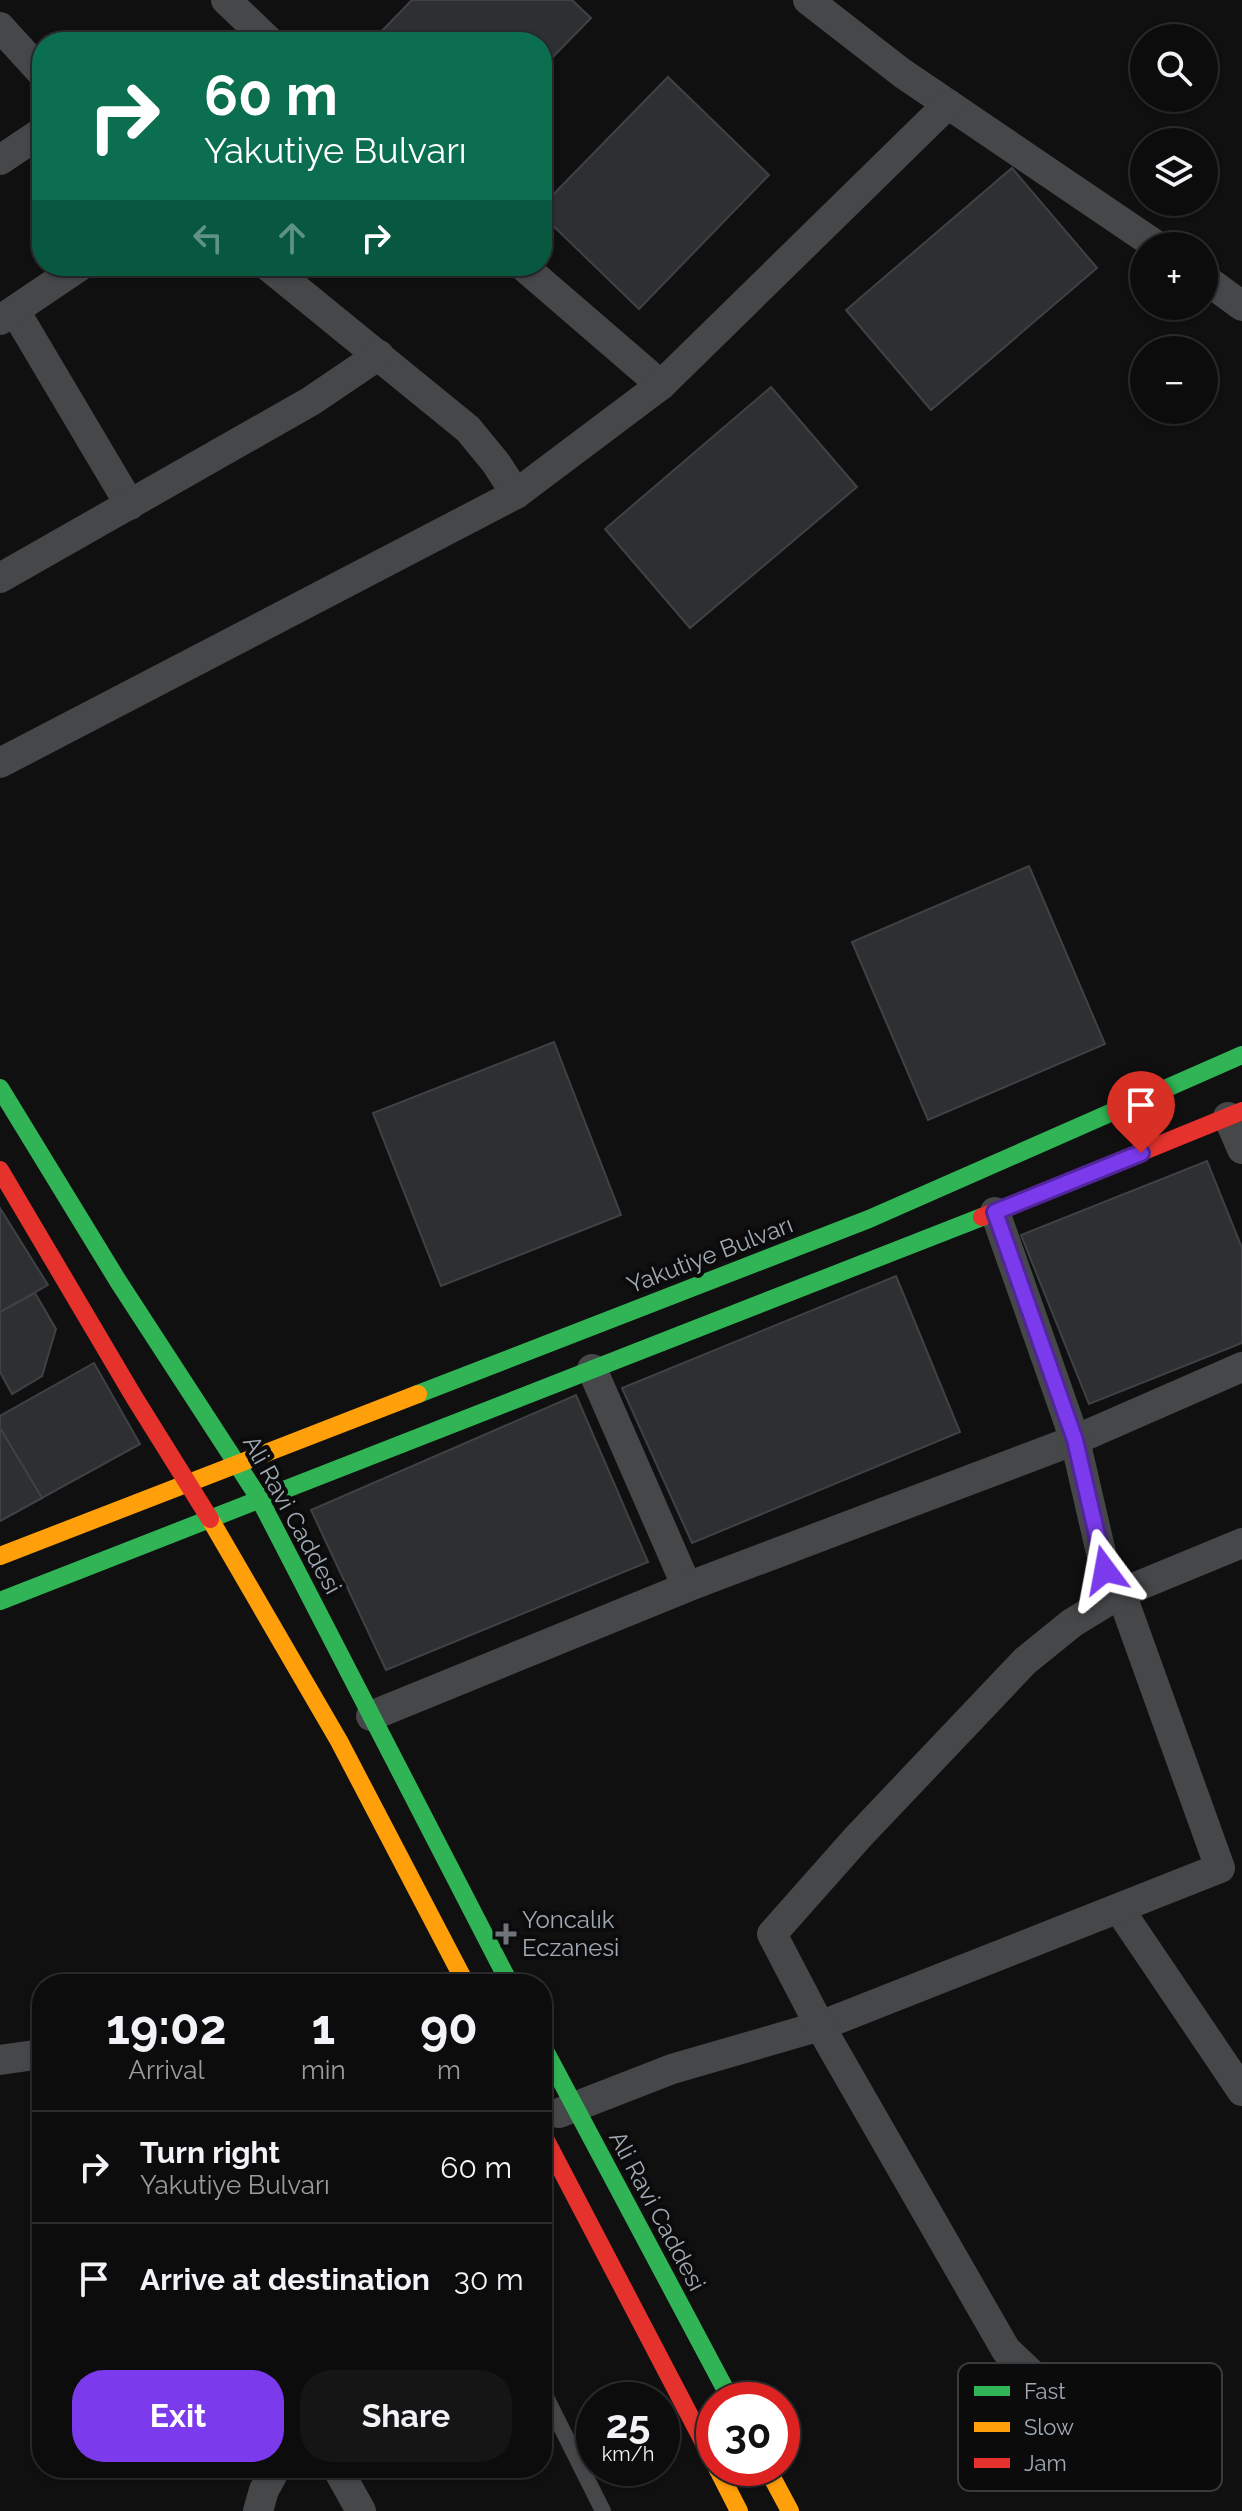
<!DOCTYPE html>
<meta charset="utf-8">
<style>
:root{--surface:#0c0c0d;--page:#151516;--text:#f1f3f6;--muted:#9a9b9d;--line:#2c2c2e;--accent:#7c3aed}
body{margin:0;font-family:Raleway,sans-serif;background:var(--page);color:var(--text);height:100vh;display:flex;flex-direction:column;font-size:30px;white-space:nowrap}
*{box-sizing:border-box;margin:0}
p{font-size:26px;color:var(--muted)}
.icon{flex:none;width:44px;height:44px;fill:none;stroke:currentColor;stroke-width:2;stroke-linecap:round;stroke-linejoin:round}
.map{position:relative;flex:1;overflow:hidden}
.drawer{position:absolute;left:32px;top:1974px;width:520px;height:504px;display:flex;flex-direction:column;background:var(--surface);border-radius:32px;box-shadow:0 2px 6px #0004,0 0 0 2px var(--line)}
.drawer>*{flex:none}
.guide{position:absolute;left:32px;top:32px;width:520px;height:244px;border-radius:32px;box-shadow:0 2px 6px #0004,0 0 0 2px var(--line);background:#0b6e4f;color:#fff;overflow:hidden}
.buttons{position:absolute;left:1130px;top:24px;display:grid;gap:16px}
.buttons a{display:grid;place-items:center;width:88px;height:88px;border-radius:50%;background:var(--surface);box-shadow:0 2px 6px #0004,0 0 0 2px var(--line);font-size:40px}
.speed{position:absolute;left:576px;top:2382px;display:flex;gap:16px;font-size:40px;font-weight:700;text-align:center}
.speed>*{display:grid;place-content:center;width:104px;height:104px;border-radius:50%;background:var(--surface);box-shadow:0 2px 6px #0004,0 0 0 2px var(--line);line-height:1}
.speed small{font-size:20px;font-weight:400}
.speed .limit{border:12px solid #d22;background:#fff;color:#111}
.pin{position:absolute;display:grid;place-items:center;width:68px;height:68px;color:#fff;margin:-82px -34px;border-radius:50% 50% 50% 0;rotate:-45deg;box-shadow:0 0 8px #0007}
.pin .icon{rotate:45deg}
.me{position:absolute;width:88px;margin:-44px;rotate:347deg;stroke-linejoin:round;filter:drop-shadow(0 0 6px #0008)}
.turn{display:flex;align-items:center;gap:28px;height:168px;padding:0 40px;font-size:36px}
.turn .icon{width:104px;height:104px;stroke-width:2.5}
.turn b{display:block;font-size:56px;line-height:68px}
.lanes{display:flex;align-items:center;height:76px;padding:0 40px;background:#0003;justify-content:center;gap:40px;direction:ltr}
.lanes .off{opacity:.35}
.eta{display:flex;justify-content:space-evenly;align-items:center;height:136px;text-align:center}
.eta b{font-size:48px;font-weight:700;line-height:56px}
.action{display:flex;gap:16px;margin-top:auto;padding:16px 40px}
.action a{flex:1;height:92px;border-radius:32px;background:var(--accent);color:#fff;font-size:32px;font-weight:700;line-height:92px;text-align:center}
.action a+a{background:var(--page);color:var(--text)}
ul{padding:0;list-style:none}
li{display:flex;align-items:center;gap:24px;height:112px;padding:0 40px;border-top:2px solid var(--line)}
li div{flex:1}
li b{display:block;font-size:30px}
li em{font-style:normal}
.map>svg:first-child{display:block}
</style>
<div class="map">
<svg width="1242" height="2511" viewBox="0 0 1242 2511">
<rect width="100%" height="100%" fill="#101011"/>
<g fill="#2d2f31" stroke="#3f4245" stroke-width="2">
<polygon points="412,0 572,0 591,18 542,68 542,42 371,42"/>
<polygon points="668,77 769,175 639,309 542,215 542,206"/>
<polygon points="1012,168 1097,268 931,410 846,310"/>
<polygon points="771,387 857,487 690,628 605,529"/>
<polygon points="1029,866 1105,1044 928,1120 852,942"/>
<polygon points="554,1042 621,1215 441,1286 373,1113"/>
<polygon points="1207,1161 1242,1248 1242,1343 1089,1404 1021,1235"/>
<polygon points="0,1208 48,1285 0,1312"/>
<polygon points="896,1276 960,1432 692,1543 622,1388"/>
<polygon points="35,1293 56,1329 42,1376 12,1394 0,1372 0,1312"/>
<polygon points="94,1363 140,1444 42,1498 0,1428 0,1416"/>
<polygon points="576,1395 648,1562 386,1670 311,1510"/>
<polygon points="0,1428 42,1498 0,1521"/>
</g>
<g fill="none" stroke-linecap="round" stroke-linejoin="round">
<polyline stroke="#454749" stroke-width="16" points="542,2389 603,2511"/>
<g stroke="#454749" stroke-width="30">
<polyline points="226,0 270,42"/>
<polyline points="808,0 902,73 1157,246"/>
<polyline points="0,27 42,73"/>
<polyline points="0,160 42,132"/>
<polyline points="268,266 468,429 496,463 516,494"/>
<polyline points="523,266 661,385"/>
<polyline points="1204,278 1242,306"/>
<polyline points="15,311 130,505"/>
<polyline points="0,320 80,266"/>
<polyline points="0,578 311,401 379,355"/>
<polyline points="0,763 516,494 661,385 948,104"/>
<polyline points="1228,1117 1242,1149"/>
<polyline points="592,1369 687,1587"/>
<polyline points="371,1716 687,1587 1075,1440 1242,1367"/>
<polyline points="1119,1909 1242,2091"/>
<polyline points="0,2060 42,2054"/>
<polyline points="559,2113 672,2069 820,2026 1220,1868 1121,1593 1105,1570 1075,1440 995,1212"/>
<polyline points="1062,2403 1006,2350 820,2026 772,1934 858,1837 1025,1661 1072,1623 1121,1593 1242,1543"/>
<polyline points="337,2468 361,2511"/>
<polyline points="258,2511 264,2490 276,2468"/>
</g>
<g stroke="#30b455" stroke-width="18">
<polyline points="0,1088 118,1281 259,1498 510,1984"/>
<polyline points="418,1394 869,1219 1242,1055"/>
<polyline points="0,1601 982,1217"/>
<polyline points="542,2045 731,2400"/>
</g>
<g stroke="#ff9f0a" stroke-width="18">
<polyline points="210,1519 339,1741 466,1984"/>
<polyline points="0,1556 418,1394"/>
<polyline points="717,2468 739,2511"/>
<polyline points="767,2468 790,2511"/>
</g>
<g stroke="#e5322d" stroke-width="18">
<polyline points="0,1170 134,1397 210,1519"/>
<polyline points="982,1217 1242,1111"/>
<polyline points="542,2133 714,2462"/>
</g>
</g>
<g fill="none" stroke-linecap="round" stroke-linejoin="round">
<defs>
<polyline id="route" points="1105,1570 1075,1440 995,1212 1141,1153"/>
</defs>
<use href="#route" stroke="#51269a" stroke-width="20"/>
<use href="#route" stroke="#7c3aed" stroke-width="14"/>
</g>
<path fill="#6e747a" stroke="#0b0b0c" stroke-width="3" d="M502 1922h8v8h8v8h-8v8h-8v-8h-8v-8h8z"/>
<g text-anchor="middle" stroke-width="8" stroke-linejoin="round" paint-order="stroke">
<g font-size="24" fill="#a0aab3" stroke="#0b0b0c">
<text transform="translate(710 1255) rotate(-21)" y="8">Yakutiye Bulvarı</text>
<text transform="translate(292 1515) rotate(61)" y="8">Ali Ravi Caddesi</text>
<text transform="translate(657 2211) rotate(62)" y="8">Ali Ravi Caddesi</text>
</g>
<g font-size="24" fill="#a0aab3" stroke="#0b0b0c" text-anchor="start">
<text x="522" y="1928">Yoncalık<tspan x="522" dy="28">Eczanesi</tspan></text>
</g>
</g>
<rect x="958" y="2363" width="264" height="128" rx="12" fill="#0b0b0c" stroke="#383b3e" stroke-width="2"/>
<rect x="974" y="2386" width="36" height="10" fill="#30b455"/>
<rect x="974" y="2422" width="36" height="10" fill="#ff9f0a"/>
<rect x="974" y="2458" width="36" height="10" fill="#e5322d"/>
<g font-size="22" fill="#a0aab3">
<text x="1024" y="2399">Fast</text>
<text x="1024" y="2435">Slow</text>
<text x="1024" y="2471">Jam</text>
</g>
</svg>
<div class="buttons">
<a><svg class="icon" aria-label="search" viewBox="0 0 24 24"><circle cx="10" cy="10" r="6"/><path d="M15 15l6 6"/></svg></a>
<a><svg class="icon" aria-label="layers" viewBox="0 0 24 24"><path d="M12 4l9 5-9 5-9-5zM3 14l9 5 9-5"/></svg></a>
<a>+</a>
<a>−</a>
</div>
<div class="speed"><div>25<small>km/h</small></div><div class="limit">30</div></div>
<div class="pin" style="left:1141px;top:1153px;background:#d93025"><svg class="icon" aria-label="arrive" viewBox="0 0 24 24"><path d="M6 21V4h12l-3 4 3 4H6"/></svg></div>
<svg class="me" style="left:1105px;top:1570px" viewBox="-20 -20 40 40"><path d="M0-17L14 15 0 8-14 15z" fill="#7c3aed" stroke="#fff" stroke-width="4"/></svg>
<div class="guide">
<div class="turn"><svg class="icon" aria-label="right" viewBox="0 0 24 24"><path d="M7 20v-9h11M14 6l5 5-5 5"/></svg><div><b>60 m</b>Yakutiye Bulvarı</div></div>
<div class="lanes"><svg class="icon off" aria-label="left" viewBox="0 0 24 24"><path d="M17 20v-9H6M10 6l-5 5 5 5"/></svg><svg class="icon off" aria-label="ahead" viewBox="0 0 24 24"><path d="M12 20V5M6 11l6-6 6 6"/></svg><svg class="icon" aria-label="right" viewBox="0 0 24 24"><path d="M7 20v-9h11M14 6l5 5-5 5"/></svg></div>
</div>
<section class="drawer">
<div class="eta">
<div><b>19:02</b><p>Arrival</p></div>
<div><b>1</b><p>min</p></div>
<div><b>90</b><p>m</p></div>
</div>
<ul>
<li><svg class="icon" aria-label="right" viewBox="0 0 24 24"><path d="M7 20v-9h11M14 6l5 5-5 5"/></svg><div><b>Turn right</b><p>Yakutiye Bulvarı</p></div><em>60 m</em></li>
<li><svg class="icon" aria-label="arrive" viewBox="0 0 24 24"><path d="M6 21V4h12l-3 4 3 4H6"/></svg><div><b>Arrive at destination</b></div><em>30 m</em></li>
</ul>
<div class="action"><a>Exit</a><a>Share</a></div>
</section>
</div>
